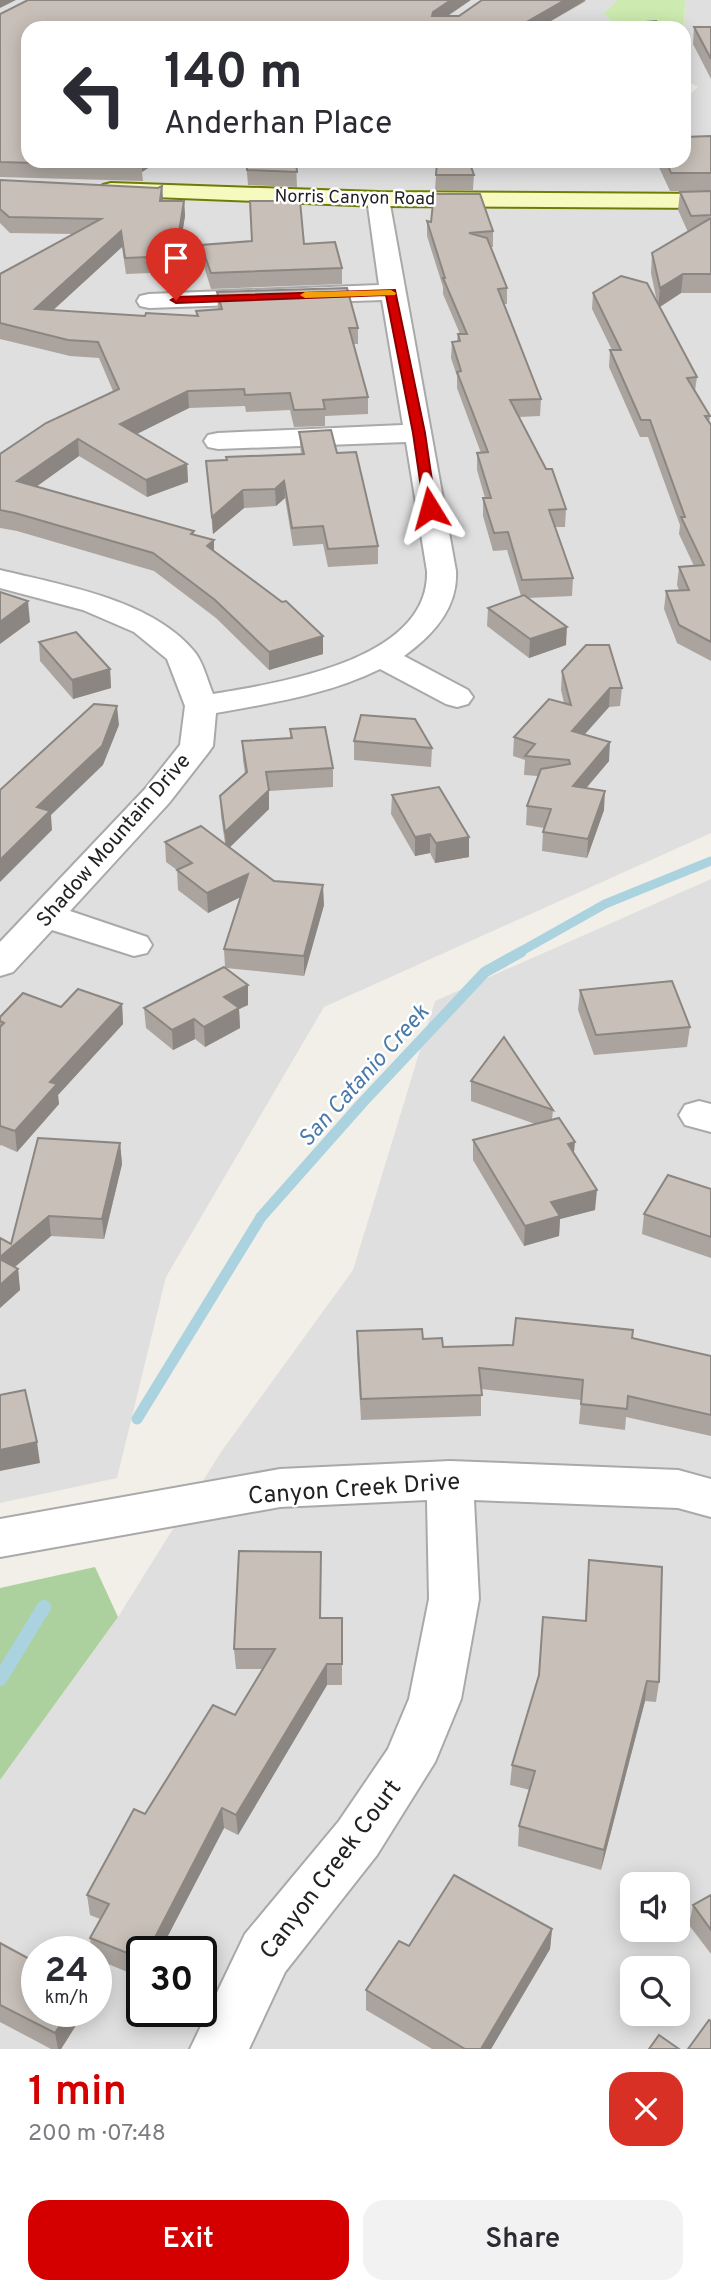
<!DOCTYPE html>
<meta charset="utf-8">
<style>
:root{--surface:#fff;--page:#f2f2f3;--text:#2b2b33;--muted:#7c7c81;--accent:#d40000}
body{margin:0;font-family:Overpass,sans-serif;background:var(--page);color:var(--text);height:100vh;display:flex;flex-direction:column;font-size:26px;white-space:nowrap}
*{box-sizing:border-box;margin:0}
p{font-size:23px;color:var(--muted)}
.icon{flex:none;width:38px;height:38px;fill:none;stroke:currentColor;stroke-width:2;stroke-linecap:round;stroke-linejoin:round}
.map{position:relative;height:2049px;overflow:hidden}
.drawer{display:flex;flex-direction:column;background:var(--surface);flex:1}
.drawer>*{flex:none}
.hud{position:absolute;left:21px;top:21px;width:670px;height:147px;border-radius:21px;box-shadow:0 4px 18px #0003;background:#fff;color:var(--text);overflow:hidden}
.controls{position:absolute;left:620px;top:1872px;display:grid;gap:14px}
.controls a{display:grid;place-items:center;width:70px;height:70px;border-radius:14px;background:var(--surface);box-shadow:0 4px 18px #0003;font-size:35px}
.speed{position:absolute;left:21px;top:1936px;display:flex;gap:14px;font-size:35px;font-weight:700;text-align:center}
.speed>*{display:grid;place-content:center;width:91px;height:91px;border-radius:50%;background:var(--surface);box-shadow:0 4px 18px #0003;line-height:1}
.speed small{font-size:18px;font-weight:400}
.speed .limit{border:4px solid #111;border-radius:10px;background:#fff;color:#111}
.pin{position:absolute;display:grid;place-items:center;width:60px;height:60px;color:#fff;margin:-72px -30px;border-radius:50% 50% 50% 0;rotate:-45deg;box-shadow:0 0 7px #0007}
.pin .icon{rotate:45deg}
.me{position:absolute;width:77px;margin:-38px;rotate:352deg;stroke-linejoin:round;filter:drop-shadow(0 0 5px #0008)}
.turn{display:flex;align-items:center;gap:24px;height:147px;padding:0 28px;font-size:32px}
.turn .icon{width:91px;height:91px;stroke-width:2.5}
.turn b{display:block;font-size:49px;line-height:60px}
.round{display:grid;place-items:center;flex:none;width:74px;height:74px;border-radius:21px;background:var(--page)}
.head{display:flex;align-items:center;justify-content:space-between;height:119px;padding:0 28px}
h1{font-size:42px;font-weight:600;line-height:52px;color:var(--accent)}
.button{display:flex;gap:14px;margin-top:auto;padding:14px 28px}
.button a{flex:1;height:80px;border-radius:21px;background:var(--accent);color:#fff;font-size:28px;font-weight:600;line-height:80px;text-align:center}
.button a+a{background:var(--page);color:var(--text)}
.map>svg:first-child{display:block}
</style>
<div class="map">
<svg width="711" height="2049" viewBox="0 0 711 2049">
<rect width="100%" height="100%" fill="#f2efe9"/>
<g fill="#e0dfdf" fill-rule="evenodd">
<polygon points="0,0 617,0 604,13 616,28 28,28 28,161 684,161 684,100 698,87 684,79 685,0 711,0 711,833 324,1007 166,1277 117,1478 0,1503"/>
<path d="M 711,879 L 711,2049 L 0,2049 L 0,1780 L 118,1617 L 221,1452 L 353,1270 L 435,1001 ZM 632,1885 L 677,1885 L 677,1930 L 632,1930 ZM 37,1951 L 96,1951 L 96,2011 L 37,2011 ZM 142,1951 L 201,1951 L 201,2011 L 142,2011 ZM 632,1969 L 677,1969 L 677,2014 L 632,2014 Z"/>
</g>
<polygon fill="#cdebb0" points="617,0 685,0 684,38 684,28 616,28 604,13"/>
<polygon fill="#add19e" points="95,1567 118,1617 0,1780 0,1588"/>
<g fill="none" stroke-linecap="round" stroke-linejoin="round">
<polyline stroke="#aad3df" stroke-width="9" points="518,953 605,904 711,861"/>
<polyline stroke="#aad3df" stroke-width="11" points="137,1419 261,1217 362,1103 485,972 521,952"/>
<polyline stroke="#aad3df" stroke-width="14" points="0,1679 44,1607"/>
<defs>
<g id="street">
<path d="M 378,192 L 386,194 L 389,199 L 456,571 C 458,609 432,636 404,656 L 468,690 L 473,697 L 468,704 L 457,707 L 446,704 L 380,669 C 330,694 272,703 216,713 L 213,746 L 208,753 L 169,803 L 70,911 L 147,937 L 152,945 L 147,953 L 134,956 L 52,930 L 13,972 L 0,976 L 0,942 L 145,789 L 180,745 L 185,706 L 167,659 L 134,632 L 83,610 L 0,588 L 0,570 C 61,585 150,599 193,650 C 203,661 207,680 213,694 C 278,683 430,661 427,571 L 406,442 L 218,449 L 208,447 L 204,441 L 208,435 L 218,433 L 403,425 L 382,300 L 149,308 L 140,306 L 137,301 L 140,296 L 149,294 L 379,285 L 367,199 L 370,194 Z"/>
<polygon points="699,1101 711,1104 711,1132 685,1125 679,1115 685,1105"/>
<polygon points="450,1461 678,1470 711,1479 711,1517 678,1508 474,1500 479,1599 461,1699 435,1762 377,1855 285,1972 249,2049 190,2049 245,1934 339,1821 388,1749 409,1699 429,1599 427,1500 280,1507 0,1557 0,1519 280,1469"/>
</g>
<polygon id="secondary" points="111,183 378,192 711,194 711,208 378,206 103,195 100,190 103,185"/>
</defs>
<use href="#street" stroke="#a9a9a9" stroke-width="4"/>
<use href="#secondary" stroke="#707d05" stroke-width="4"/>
<use href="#street" fill="#fff" fill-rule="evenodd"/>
<use href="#secondary" fill="#f7fabf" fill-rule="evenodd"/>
</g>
<g fill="#aba49e">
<polygon points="586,1 539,28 28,28 159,161 142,172 143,181 0,177 0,14 459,16"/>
<polygon points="694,27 711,27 711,79 693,44"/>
<polygon points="711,136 711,293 681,293 660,307 697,377 695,391 710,416 709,422 711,425 711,661 677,643 664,609 666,591 679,590 677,585 679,567 694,566 679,534 680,525 648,437 640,437 609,367 610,350 612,350 592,309 593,293 657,302 651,273 652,253 688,232 678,210 680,192 702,191 670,191 656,161 684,161"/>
<polygon points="246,161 296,161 297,187 248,185"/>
<polygon points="436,175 474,175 473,190 435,190"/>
<polygon points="0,180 158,188 162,186 163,201 184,201 185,216 176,272 126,274 122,247 53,310 145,316 196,316 196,311 218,310 217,292 358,328 358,344 354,344 368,397 368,414 325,416 325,426 294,427 290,410 246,412 245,406 189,408 136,434 187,464 188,482 147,497 79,456 36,487 194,531 194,535 214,540 214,551 323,654 269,670 216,618 154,571 17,531 0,528 0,454 113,391 99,358 70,356 0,339 0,274 73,234 10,233 0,223"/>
<polygon points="250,201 304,244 342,268 342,284 211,289 202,260 201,245 252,241"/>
<polygon points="427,221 493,231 493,247 491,247 507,288 507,304 504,304 541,399 540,416 519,417 566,509 565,527 555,527 573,578 572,596 528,598 566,645 529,658 487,626 488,608 521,596 507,550 493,551 483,516 483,498 485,498 477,470 477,453 481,453 457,388 457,376 451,358 452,342 457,341 458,334 460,334 443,294 443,287 427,236"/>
<polygon points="299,432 337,453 378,546 378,564 328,567 323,544 293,546 285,498 276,506 244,508 213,534 206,461 301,454"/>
<polygon points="39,642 110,669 111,688 73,699 40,661"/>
<polygon points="562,671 622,688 620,706 609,707 584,734 609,761 586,788 604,810 587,858 542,851 543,832 544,828 526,825 527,806 538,776 524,775 525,760 513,756 514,737 564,703 561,690"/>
<polygon points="290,729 333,768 333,787 269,791 269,809 230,847 274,881 324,905 304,976 226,968 248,985 248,1005 239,1009 240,1028 205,1047 195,1039 173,1050 146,1028 144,1008 225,967 224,949 240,897 208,913 178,890 177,870 166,862 165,842 225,843 221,816 220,796 245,774 243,760 242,741 290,738"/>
<polygon points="354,741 432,748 431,767 354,760"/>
<polygon points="392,795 469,857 435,863 430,853 415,856 391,814"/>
<polygon points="580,990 690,1027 687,1047 594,1055 578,1010"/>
<polygon points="122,1004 123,1024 58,1095 59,1104 17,1152 1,1145 0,1146 0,1017 61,1007"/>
<polygon points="471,1081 553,1110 552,1120 574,1153 595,1210 560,1219 559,1236 524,1246 473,1160 473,1140 535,1124 471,1101"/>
<polygon points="120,1143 122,1164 104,1239 51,1236 14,1267 18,1269 20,1290 0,1308 11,1244"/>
<polygon points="711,1189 711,1258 642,1234 644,1214"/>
<polygon points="357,1331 423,1339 443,1347 513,1345 632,1338 711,1356 711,1436 626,1417 625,1430 579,1424 581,1400 481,1389 481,1416 361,1420 357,1352"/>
<polygon points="589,1560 659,1682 656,1702 645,1701 601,1870 518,1846 519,1826 530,1790 510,1785 512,1765 585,1621"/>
<polygon points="321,1573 321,1618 342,1618 342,1685 327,1685 238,1835 224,1828 160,1951 142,1951 142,1978 96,1959 96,1951 92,1951 90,1938 100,1919 90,1915 87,1895 145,1814 235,1715 262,1669 236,1669 234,1649"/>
<polygon points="711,1895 711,1954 689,1925 693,1905"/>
<polygon points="552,1929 550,1949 491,2049 432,2049 366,2010 366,1990 409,1946"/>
<polygon points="0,1943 37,2011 85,2011 61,2049 51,2049 0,2022"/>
</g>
<g fill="#8b8681">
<polygon points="0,0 16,0 0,8"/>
<polygon points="451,0 471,0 433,26 433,12"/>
<polygon points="565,0 586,0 539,28 516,28"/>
<polygon points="657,21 656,28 644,28"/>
<polygon points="137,161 159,161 142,172 142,166"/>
<polygon points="162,186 163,201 160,201"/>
<polygon points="184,201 185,216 176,272 175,256"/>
<polygon points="121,231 122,247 36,326 35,309"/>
<polygon points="683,274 681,293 658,308 660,288"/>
<polygon points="188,391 189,408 121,442 120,424"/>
<polygon points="78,439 79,456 19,499 17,481"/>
<polygon points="187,464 188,482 147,497 146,480"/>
<polygon points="284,481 285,498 276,506 275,489"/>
<polygon points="243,490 244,508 213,534 212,517"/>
<polygon points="214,540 214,558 207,546"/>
<polygon points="28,601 30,622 0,644 0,622"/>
<polygon points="567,627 566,645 529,658 530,639"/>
<polygon points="323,636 323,654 269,670 269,652"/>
<polygon points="110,669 111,688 73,699 72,680"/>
<polygon points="610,688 609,707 571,750 572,731"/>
<polygon points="117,706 119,725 103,765 51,815 52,830 0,882 0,860 37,807"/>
<polygon points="610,742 609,761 572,805 573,786"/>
<polygon points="269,790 269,809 226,851 225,832"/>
<polygon points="605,791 604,810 587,858 588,839"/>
<polygon points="430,834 430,853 415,856 415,837"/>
<polygon points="469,837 469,857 435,863 436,843"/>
<polygon points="248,874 249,893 208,913 207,893"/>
<polygon points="323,885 324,905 304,976 304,956"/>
<polygon points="248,985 248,1005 239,1009 240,1028 205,1047 204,1027 224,997"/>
<polygon points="122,1004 123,1024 58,1095 59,1104 17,1152 15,1131 50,1082"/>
<polygon points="194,1019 195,1039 173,1050 172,1030"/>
<polygon points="575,1142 573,1163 568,1144"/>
<polygon points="120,1143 122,1164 104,1239 102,1219"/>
<polygon points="597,1190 595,1210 560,1219 559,1236 524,1246 525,1226 551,1202"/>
<polygon points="49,1216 51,1236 1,1279 0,1257"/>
<polygon points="18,1269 20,1290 0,1308 0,1285"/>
<polygon points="37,1442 40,1463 0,1471 0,1450"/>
<polygon points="327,1664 327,1685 238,1835 236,1815"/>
<polygon points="647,1681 645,1701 601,1870 604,1850"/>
<polygon points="222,1808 224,1828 160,1951 148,1951"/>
<polygon points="552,1929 550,1949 491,2049 481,2049"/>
<polygon points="70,2011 85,2011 61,2049 58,2049 55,2033"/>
</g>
<g fill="#c7bfb8" stroke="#8b8681" stroke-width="2">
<polygon points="28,0 451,0 433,12 432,16 459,16 482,0 565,0 516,28 28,28 28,161 138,161 142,166 0,162 0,14"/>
<polygon points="657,21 644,28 573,28"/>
<polygon points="694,27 711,27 711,59"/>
<polygon points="711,136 711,173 671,173 666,161 684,161 684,137"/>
<polygon points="247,161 296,161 297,172 247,170"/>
<polygon points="437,161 469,161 474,175 436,175"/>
<polygon points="0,180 158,188 162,186 160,201 184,201 175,256 125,258 121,231 35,309 145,316 146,313 198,316 196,311 222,309 217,292 347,288 358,328 349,328 368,397 323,400 325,409 294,410 290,393 245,395 244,389 188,391 120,424 187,464 146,480 78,439 17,481 194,531 191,534 214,540 207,546 282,602 286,601 323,636 269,652 215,600 153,553 15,513 0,510 0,454 46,423 119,389 98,342 68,340 0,323 0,274 101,219 9,217 0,209"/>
<polygon points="711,191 711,215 691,216 680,192"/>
<polygon points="434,194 480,194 493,231 469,233 487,238 507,288 498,289 541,399 510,400 546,469 552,469 566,509 549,510 573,578 522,580 508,532 494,533 483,498 491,498 477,453 488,452 457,372 461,371 452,342 460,341 458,334 467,334 443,278 445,278 427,221 431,222"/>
<polygon points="250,201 300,201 304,244 335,242 342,268 211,273 201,245 252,241"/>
<polygon points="711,218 711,274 683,274 660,288 652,253"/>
<polygon points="621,276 647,283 697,377 687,378 710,416 705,416 711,425 711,642 679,625 666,591 689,590 679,567 704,565 681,517 685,517 650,420 641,420 610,350 621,350 593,293"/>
<polygon points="331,430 337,453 356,452 378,546 328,549 323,526 292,528 284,481 275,489 243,490 212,517 206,461 227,460 226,457 304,454 299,432"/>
<polygon points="0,592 28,601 0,622"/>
<polygon points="524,595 567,627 530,639 488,608"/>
<polygon points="76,632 110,669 72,680 39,642"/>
<polygon points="586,645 609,645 622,688 610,688 572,731 610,742 573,786 605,791 588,839 543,832 551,809 527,806 541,769 570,764 569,760 525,756 535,744 514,737 549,699 571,705 562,671"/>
<polygon points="94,704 117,706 102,746 37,807 50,811 0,860 0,790"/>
<polygon points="361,715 415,719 432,748 354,741"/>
<polygon points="325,727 333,768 266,772 269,790 225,832 220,796 247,772 242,741 292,738 290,729"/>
<polygon points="439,787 469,837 436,843 430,834 415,837 392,795"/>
<polygon points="201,826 274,881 323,885 304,956 224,949 248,874 207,893 177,870 192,863 165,842"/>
<polygon points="224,967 248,985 224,997 239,1008 204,1027 194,1019 172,1030 144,1008"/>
<polygon points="672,981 690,1027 596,1035 580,990"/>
<polygon points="78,989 122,1004 50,1082 57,1084 15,1131 0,1126 0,1027 4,1023 0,1021 0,1017 23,993 61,1007"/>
<polygon points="504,1037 553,1110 471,1081"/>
<polygon points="559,1118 575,1142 568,1144 597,1190 551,1202 560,1216 525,1226 473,1140"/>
<polygon points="38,1138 120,1143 102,1219 49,1216 0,1257 0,1238 11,1244"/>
<polygon points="668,1175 711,1189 711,1237 644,1214"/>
<polygon points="0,1259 18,1269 0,1285"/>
<polygon points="516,1318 633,1330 632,1338 711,1356 711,1415 628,1396 627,1409 581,1404 583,1380 479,1368 482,1395 361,1399 357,1331 422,1329 423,1339 442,1338 443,1347 513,1345"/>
<polygon points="25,1390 37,1442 0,1450 0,1395"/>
<polygon points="239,1551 321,1552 320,1618 342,1618 342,1664 327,1664 236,1815 222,1808 148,1951 142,1951 142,1959 90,1938 109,1904 87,1895 134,1809 145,1814 213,1705 235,1715 275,1649 234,1649"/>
<polygon points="589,1560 662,1567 659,1682 647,1681 604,1850 519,1826 535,1771 512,1765 539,1675 543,1617 586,1621"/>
<polygon points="454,1875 552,1929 481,2049 465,2049 366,1990 399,1941 409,1946"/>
<polygon points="711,1895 711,1930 693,1905"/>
<polygon points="0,1943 37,1963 37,2011 70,2011 55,2033 0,2005"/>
<polygon points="709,2020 711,2021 711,2049 688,2049"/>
<polygon points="659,2035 679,2049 649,2049"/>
</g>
<polygon fill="#d40000" stroke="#8a0000" stroke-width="2" points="395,290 425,433 436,508 430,512 424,508 413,433 386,295 176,303 171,300 176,297"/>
<polygon fill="#f59e0b" points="391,290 396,293 395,295 305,298 300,295 305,292"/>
<g text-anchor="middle" stroke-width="5" stroke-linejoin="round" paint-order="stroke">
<g font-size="18" fill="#222" stroke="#fff">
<text transform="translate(355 197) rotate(1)" y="6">Norris Canyon Road</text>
</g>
<g font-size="21" fill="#222" stroke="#fff">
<text transform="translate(113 840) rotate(-49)" y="7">Shadow Mountain Drive</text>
</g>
<g font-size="23" font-style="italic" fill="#4a7aab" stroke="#fff">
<text transform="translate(363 1075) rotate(-48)" y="8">San Catanio Creek</text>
</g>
<g font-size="24" fill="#222" stroke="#fff">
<text transform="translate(354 1488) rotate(-4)" y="8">Canyon Creek Drive</text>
<text transform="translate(330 1869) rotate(-53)" y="8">Canyon Creek Court</text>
</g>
</g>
</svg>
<div class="controls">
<a><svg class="icon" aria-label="sound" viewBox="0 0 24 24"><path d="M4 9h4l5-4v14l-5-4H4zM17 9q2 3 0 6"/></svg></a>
<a><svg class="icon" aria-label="search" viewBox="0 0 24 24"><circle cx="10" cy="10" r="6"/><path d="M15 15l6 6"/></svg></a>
</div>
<div class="speed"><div>24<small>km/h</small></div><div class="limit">30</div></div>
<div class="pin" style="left:176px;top:300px;background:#d93025"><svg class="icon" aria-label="arrive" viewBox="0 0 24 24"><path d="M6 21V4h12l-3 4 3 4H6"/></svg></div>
<svg class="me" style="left:430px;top:508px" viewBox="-20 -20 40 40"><path d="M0-17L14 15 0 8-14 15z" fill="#d40000" stroke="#fff" stroke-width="4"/></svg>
<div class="hud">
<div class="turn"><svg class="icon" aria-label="left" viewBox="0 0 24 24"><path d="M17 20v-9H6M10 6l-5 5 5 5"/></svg><div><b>140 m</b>Anderhan Place</div></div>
</div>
</div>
<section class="drawer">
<div class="head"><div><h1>1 min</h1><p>200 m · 07:48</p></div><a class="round" style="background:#d93025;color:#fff"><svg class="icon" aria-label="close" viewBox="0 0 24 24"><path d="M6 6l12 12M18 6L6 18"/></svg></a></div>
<div class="button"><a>Exit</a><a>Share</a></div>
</section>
